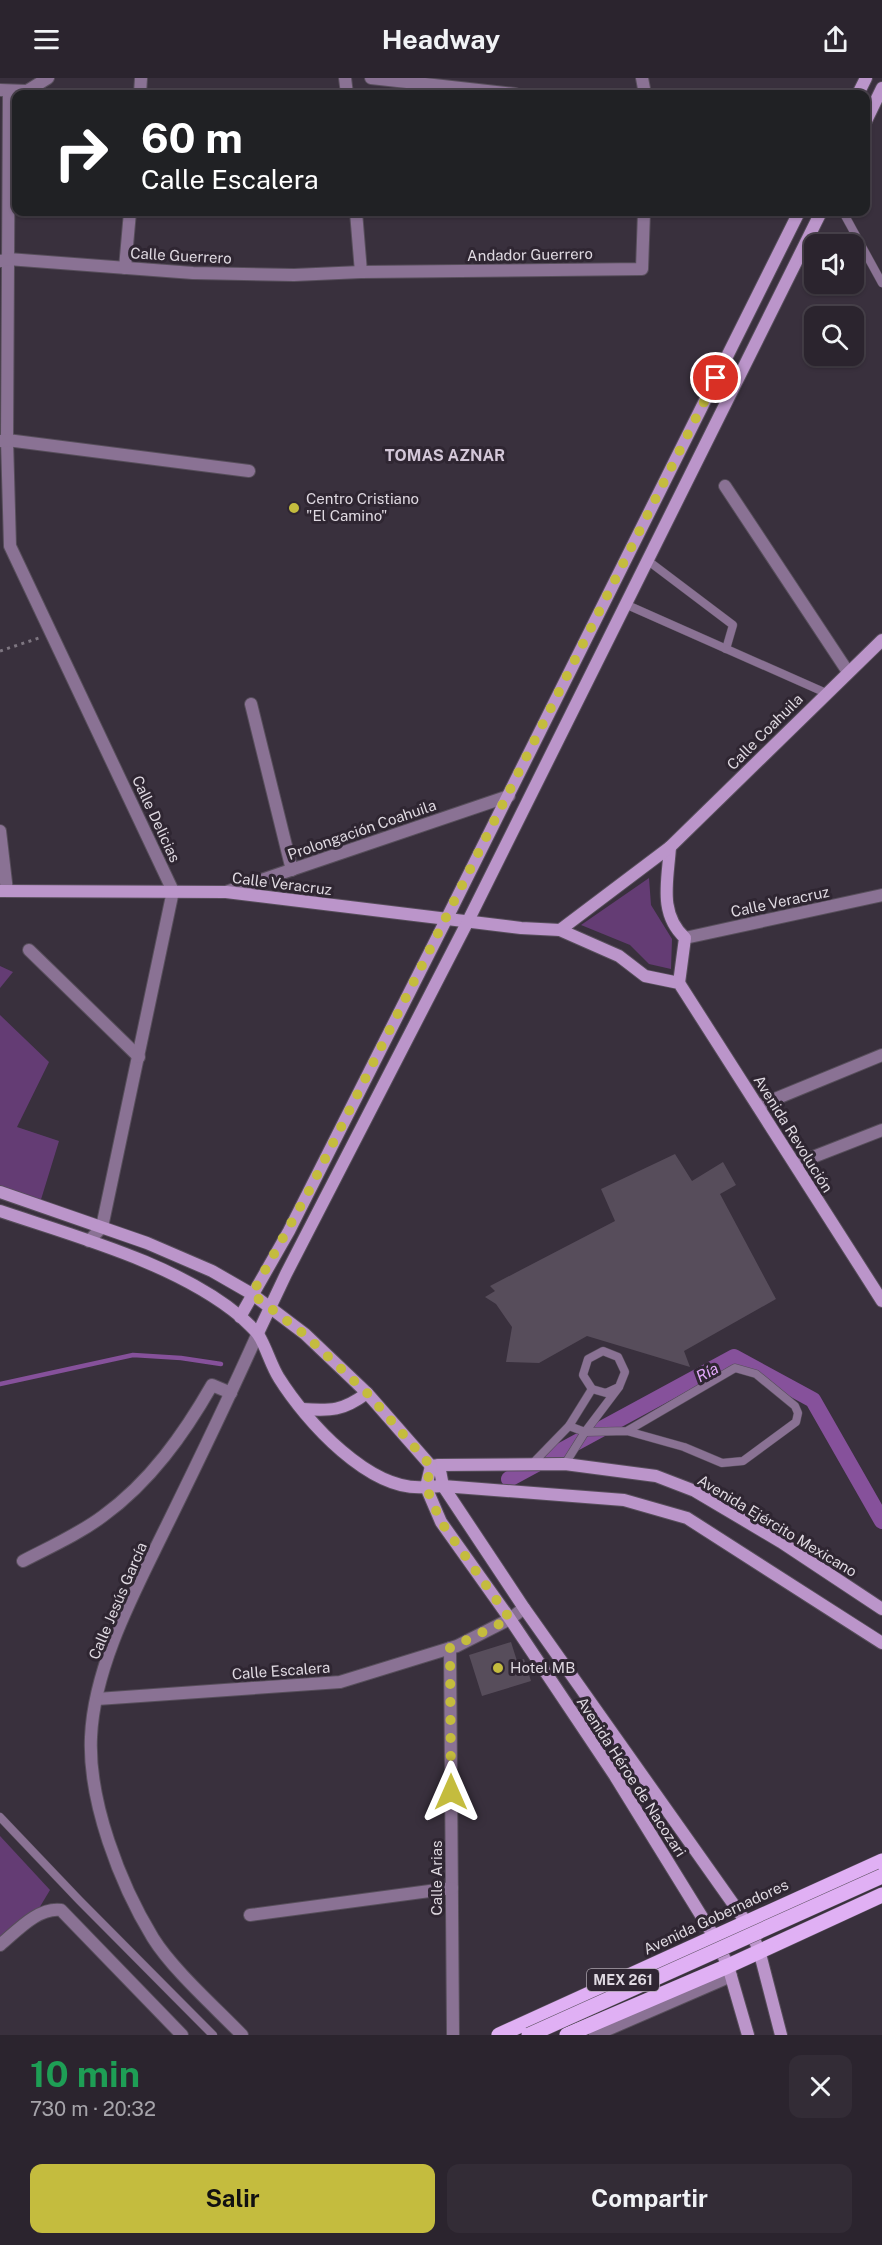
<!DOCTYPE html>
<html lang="es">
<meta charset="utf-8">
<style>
:root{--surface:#2b242e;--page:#332c36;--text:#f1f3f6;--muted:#a6a4aa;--line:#47414a;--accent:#c4bc3e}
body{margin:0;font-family:"Public Sans",sans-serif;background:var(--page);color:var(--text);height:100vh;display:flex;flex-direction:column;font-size:22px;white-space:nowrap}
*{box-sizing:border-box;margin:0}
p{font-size:20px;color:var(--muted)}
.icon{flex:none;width:33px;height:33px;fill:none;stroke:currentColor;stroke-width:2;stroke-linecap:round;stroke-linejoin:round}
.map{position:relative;height:1957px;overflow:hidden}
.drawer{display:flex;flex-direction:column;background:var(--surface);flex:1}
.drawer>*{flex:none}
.top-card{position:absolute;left:12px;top:12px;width:858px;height:126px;border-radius:12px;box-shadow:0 2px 4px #0004,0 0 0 2px var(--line);background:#202124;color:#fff;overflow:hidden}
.tools{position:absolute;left:804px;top:156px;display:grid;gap:12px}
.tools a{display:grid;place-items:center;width:60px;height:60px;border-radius:12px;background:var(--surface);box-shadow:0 2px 4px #0004,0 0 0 2px var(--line);font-size:30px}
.pin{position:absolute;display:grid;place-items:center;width:51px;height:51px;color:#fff;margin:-26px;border:3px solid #fff;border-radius:50%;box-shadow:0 2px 6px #0007}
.me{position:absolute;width:66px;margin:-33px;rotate:0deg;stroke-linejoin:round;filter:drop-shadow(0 0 4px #0008)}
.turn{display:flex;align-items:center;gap:21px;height:126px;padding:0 30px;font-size:27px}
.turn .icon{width:78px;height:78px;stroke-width:2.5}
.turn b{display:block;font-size:42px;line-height:51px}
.round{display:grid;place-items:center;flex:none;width:63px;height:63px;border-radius:12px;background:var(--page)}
.head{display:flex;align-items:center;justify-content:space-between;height:102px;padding:0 30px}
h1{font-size:36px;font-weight:700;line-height:45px;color:#1e9e55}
.primary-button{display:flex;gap:12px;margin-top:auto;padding:12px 30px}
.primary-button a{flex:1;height:69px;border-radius:12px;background:var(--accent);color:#111;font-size:24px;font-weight:700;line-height:69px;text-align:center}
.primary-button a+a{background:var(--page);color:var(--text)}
header{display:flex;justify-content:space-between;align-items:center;height:78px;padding:0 30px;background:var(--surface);font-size:27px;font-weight:700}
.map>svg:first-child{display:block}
</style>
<header><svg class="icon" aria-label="menu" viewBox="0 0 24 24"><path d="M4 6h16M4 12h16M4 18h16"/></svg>Headway<svg class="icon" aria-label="share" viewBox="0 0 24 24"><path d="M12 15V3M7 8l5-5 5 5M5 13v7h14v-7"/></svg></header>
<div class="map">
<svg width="882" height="1957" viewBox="0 0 882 1957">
<rect width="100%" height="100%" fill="#39303d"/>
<g fill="#643c74">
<polygon points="649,800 651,827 672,861 671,891 649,886 630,867 581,847"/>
<polygon points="0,888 13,894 0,910"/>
<polygon points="0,937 49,984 17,1049 59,1063 39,1128 0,1114"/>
<polygon points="0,1758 50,1812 32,1842 0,1867"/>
</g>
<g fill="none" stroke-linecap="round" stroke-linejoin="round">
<polyline stroke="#86519b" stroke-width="4.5" points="0,1306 133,1277 181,1280 221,1286"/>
<polyline stroke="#86519b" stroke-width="16" points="509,1401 734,1279 813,1322 882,1443"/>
</g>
<g fill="#574d5b">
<polygon points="675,1076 692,1103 723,1084 736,1107 720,1116 776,1221 684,1273 690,1289 587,1258 539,1285 506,1284 512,1249 496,1226 485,1219 495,1213 490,1208 615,1143 601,1111"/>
<polygon points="511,1564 517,1583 524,1581 531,1603 482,1618 469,1577"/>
</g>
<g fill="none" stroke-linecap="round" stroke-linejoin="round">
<defs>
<g id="lane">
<polyline points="843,134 882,205"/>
<polyline points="647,482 733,547 726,571"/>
<polyline points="625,526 826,615"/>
<polyline points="569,1348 585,1354 627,1353 684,1369 722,1385 743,1383 796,1344 798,1335 795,1328 756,1296 735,1290 627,1353"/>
<polyline points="532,1386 569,1348 592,1311"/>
<polyline points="565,1386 585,1354 619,1309 625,1294 618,1279 603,1273 588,1281 583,1297 592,1311 606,1315 619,1309"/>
<polyline points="0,1739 80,1823 213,1957"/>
</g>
<g id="street">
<polyline points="345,0 347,16"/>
<polyline points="371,0 515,16"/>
<polyline points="642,0 645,16"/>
<polyline points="0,12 27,13 48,0"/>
<polyline points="9,13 7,362 10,468 173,813 102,1149 89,1163"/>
<polyline points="140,16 141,0"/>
<polyline points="356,134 361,194"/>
<polyline points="1,183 8,181 193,195 294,197 361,194 642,191 644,134"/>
<polyline points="125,190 130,134"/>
<polyline points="1,363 7,362 249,393"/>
<polyline points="725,408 848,594"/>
<polyline points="251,626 292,792"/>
<polyline points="0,753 7,813"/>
<polyline points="226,814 509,718"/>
<polyline points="685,860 882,817"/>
<polyline points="29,872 139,979"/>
<polyline points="758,1028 882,977"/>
<polyline points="795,1086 882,1052"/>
<path d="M 23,1483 C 50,1469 79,1456 103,1438 C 150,1404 184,1356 212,1307 L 231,1315"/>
<polyline points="450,1570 453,1957"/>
<polyline points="97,1621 340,1604 457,1568 510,1541 524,1530"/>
<polyline points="250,1837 452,1810"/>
<path d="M 0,1867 C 17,1853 38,1829 61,1832 L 182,1957"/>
<path d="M 242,1957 C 215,1929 173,1892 153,1860 C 120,1806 88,1723 91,1659 C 94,1587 136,1511 167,1447 C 198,1384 229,1320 258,1255"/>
<polyline points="595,1957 731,1898"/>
</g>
<g id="secondary">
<polyline points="858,16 866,0"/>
<polyline points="866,43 882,10"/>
<path d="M 670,769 C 668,802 658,835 685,860 L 679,905"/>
<polyline points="0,813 226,814 521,850 560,852 619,878 645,898 679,905 882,1223"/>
<polyline points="560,852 670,769 882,562"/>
<polyline points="0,1114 147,1165 212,1193 252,1216 305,1256 367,1315 431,1388 439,1387 443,1408 524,1530 746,1844 759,1872 781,1957"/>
<path d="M 0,1133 C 77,1159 178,1186 241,1239 C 246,1244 253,1250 257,1255 C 264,1263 271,1288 279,1300 C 306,1343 370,1415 426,1409 L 441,1444 L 510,1541 L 615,1698 L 715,1860 L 728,1888 L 748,1957"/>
<polyline points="240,1239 289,1153 447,840 799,134"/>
<polyline points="258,1255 286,1196 468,843 821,134"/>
<path d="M 302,1331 C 331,1333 343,1333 367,1315"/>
<polyline points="439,1387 565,1386 656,1398 695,1413 781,1464 882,1531"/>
<polyline points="431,1388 426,1409 443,1408 624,1422 687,1440 882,1565"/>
</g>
<g id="primary">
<polyline points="499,1957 882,1783"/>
<polyline points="567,1957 728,1888 882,1817"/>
</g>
</defs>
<use href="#lane" stroke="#574e5b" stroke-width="9"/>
<use href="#street" stroke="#574e5b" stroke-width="14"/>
<use href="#secondary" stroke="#574e5b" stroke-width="14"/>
<use href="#primary" stroke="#574e5b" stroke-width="16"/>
<polyline stroke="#7e7681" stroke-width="3" stroke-dasharray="3 4.5" stroke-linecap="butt" points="0,573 39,560"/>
<use href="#lane" stroke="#8a7294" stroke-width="8"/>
<use href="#street" stroke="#8a7294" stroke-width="12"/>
<use href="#secondary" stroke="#bb95ca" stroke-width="12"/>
<use href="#primary" stroke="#e0b0f4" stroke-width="15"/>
<defs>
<polyline id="primary-bridge" points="529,1957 882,1798"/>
</defs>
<use href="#primary-bridge" stroke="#574e5b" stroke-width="16" stroke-linecap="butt"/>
<use href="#primary-bridge" stroke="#e0b0f4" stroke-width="15"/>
</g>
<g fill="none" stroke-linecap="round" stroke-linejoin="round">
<polyline stroke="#c4bc3e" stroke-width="10" stroke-dasharray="0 18" points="451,1714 450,1570 510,1541 441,1444 426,1409 431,1388 367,1315 304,1256 252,1216 310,1111 716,300"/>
</g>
<g fill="#c4bc3e" stroke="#2f2632" stroke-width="2">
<circle cx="294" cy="430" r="6"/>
<circle cx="498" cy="1590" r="6"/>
</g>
<g text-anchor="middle" stroke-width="6" stroke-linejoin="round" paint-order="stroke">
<rect fill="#2f2632" stroke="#aaa3ac" stroke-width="1.5" x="587" y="1891" width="72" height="22" rx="4.5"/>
<g font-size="14" font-weight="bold" fill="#dfd9e1">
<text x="623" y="1907">MEX 261</text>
</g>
<g font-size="15" fill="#dfd9e1" stroke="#2f2632">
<text transform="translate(530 177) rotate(-1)" y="5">Andador Guerrero</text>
<text transform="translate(181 178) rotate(3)" y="5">Calle Guerrero</text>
<text transform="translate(765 654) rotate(-45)" y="5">Calle Coahuila</text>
<text transform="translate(156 741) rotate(65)" y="5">Calle Delicias</text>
<text transform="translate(362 752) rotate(-19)" y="5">Prolongación Coahuila</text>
<text transform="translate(282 806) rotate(7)" y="5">Calle Veracruz</text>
<text transform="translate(780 824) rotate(-12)" y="5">Calle Veracruz</text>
<text transform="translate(793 1056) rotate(58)" y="5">Avenida Revolución</text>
<text transform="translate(777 1448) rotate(31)" y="5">Avenida Ejército Mexicano</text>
<text transform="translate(118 1523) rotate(-67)" y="5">Calle Jesús García</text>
<text transform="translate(281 1593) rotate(-4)" y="5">Calle Escalera</text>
<text transform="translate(631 1699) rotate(57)" y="5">Avenida Héroe de Nacozari</text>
<text transform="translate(437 1800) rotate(-90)" y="5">Calle Arias</text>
<text transform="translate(716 1839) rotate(-25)" y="5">Avenida Gobernadores</text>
</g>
<g font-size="15" fill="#dfd9e1" stroke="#2f2632" text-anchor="start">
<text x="306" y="426">Centro Cristiano<tspan x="306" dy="17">"El Camino"</tspan></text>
<text x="510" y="1595">Hotel MB</text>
</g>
<g font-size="16" font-weight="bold" fill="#d3c7d8" stroke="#2f2632">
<text x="445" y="383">TOMAS AZNAR</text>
</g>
<g font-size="16" font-style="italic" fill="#e3aafb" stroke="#2f2632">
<text transform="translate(707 1294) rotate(-28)" y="6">Ría</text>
</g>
</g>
</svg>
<div class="tools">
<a><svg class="icon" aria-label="sound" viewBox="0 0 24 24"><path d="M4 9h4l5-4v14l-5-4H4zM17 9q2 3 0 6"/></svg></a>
<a><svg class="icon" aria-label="search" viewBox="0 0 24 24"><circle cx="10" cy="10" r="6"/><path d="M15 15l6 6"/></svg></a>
</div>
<div class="pin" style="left:716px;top:300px;background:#d93025"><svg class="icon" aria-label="arrive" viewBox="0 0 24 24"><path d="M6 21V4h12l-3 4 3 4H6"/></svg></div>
<svg class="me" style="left:451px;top:1714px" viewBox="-20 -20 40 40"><path d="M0-17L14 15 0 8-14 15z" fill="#c4bc3e" stroke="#fff" stroke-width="4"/></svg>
<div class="top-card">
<div class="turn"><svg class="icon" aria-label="right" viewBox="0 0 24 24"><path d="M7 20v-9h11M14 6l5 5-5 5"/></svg><div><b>60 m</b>Calle Escalera</div></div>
</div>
</div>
<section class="drawer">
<div class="head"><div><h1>10 min</h1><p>730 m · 20:32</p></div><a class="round"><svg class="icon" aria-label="close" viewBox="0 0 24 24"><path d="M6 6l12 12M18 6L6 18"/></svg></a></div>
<div class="primary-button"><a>Salir</a><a>Compartir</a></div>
</section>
